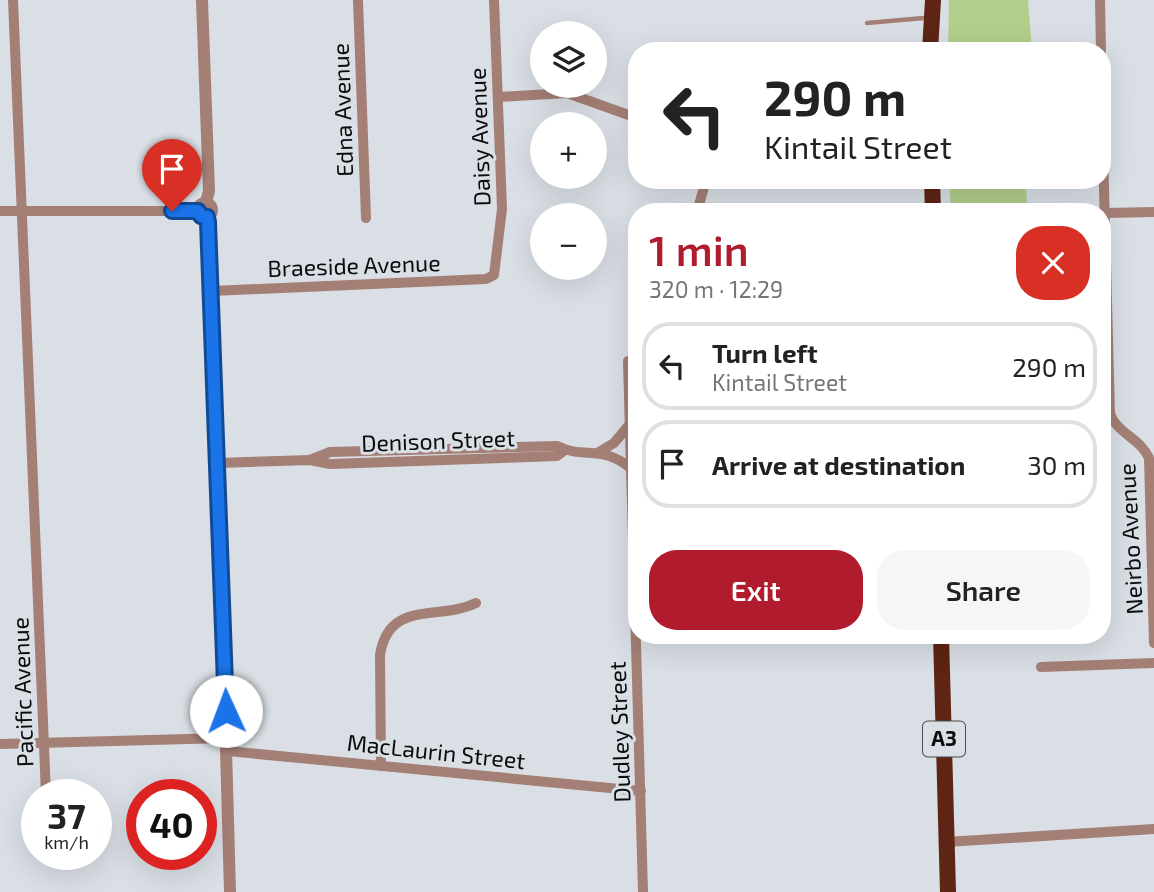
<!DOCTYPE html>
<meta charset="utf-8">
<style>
:root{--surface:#fff;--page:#f6f6f6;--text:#222;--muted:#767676;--line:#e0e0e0;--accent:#b01c2e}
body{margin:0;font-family:"Exo 2",sans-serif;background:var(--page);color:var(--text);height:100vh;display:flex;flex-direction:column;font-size:26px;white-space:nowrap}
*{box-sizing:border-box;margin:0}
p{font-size:23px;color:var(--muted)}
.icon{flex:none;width:38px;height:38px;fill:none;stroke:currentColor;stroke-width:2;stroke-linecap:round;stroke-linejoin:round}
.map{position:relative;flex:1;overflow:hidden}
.side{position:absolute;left:628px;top:203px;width:483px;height:441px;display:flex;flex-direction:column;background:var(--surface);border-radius:28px;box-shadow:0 7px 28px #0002}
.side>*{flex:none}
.top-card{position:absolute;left:628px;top:42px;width:483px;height:147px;border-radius:28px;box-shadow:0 7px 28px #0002;background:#fff;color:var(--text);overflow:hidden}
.tools{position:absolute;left:530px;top:21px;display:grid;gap:14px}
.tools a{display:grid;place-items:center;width:77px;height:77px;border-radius:50%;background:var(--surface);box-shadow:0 7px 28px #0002;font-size:35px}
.speed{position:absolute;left:21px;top:779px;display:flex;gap:14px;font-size:35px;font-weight:700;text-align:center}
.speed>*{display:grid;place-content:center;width:91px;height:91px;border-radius:50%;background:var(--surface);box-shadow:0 7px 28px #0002;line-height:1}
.speed small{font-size:18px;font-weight:400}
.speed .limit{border:10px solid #d22;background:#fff;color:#111}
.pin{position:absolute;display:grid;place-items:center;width:60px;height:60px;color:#fff;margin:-72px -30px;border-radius:50% 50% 50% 0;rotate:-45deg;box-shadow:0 0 7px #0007}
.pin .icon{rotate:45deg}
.me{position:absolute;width:77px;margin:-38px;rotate:358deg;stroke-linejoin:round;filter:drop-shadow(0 0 5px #0008)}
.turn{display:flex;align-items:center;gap:24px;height:147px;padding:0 21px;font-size:32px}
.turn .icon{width:91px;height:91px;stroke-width:2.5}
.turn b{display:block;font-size:49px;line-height:60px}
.round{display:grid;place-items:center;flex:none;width:74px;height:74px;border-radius:28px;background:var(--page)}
.summary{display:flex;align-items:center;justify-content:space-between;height:119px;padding:0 21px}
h1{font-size:42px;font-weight:600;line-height:52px;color:var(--accent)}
.button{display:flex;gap:14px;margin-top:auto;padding:14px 21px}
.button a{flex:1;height:80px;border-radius:28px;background:var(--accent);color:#fff;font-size:28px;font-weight:600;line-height:80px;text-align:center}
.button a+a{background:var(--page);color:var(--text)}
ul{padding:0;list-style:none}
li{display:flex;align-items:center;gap:21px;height:88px;margin:0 14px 10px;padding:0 7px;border:4px solid var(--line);border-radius:28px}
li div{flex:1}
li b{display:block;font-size:26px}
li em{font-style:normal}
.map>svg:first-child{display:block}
</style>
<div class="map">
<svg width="1154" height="892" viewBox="0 0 1154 892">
<rect width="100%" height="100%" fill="#d9dfe5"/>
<g fill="#b1cf8a">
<polygon points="949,0 1028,0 1032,51 948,51"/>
<polygon points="949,180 1026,180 1027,212 951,212"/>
</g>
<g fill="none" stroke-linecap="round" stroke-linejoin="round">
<polyline stroke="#a47f75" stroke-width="4.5" points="867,23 924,18"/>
<g stroke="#a47f75" stroke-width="10">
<polyline points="13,0 46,794"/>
<polyline points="358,0 366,218"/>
<polyline points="1100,0 1101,51"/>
<polyline points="499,97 567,93 637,118"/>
<path d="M 1102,113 L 1110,414 C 1117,433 1141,439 1149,458 L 1154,643"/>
<polyline points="0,211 198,211"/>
<polyline points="697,212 706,180"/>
<polyline points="1105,213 1154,212"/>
<polyline points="212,291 486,279 494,275 502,209 494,0"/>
<polyline points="628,361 643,892"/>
<polyline points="599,452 614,443 630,424"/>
<path d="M 310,460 L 330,452 L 557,446 C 586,460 601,443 633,470"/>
<polyline points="218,463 310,460 330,464 557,456 565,450"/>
<polyline points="1041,667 1154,663"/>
<polyline points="0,744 226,738"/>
<polyline points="227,751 641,791"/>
<path d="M 381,766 L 380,655 C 389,599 439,621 476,603"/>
<polyline points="946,842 1154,829"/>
</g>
<g stroke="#a47f75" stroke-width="12">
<polyline points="202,0 209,191 206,202"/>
<circle cx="205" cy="210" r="7"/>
<polyline points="207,217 218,463 230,892"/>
</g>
<g stroke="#5e2414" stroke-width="16">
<polyline points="930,51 933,0"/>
<polyline points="932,180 933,212"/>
<polyline points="941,635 948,892"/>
</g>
</g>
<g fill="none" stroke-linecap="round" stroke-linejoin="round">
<defs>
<polyline id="route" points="172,211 198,211 201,216 207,217 208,222 226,711"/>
</defs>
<use href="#route" stroke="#114b97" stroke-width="18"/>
<use href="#route" stroke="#1a73e8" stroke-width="12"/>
</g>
<g text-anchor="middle" stroke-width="6" stroke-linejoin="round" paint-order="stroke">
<rect fill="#d9dfe5" stroke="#484b4e" stroke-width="2" x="923" y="721.5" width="42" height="35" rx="5"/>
<g font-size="21" font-weight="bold" fill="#0a0c0e">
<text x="944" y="746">A3</text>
</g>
<g font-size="23" fill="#0a0c0e" stroke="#d9dfe5">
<text transform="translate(343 110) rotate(-92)" y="8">Edna Avenue</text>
<text transform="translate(480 137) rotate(-92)" y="8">Daisy Avenue</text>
<text transform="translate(354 266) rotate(-2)" y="8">Braeside Avenue</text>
<text transform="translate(438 441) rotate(-2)" y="8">Denison Street</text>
<text transform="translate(1131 539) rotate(-93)" y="8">Neirbo Avenue</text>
<text transform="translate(23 692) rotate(-92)" y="8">Pacific Avenue</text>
<text transform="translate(620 732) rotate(-92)" y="8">Dudley Street</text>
<text transform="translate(436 752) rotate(6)" y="8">MacLaurin Street</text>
</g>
</g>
</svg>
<div class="tools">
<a><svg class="icon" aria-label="layers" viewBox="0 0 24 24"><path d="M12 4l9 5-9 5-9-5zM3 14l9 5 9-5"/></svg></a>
<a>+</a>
<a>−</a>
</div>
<div class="speed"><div>37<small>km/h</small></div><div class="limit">40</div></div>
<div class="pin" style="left:172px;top:211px;background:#d93025"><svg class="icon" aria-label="arrive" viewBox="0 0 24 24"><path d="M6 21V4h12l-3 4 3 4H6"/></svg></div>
<svg class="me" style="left:226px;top:711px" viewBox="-20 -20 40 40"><circle r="19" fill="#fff"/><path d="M0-13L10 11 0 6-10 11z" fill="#1a73e8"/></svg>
<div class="top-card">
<div class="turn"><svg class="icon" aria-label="left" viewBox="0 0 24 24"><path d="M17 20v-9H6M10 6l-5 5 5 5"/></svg><div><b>290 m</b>Kintail Street</div></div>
</div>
<section class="side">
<div class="summary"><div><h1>1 min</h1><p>320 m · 12:29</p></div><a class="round" style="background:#d93025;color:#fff"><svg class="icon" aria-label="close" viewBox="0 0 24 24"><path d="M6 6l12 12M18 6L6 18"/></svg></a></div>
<ul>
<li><svg class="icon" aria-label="left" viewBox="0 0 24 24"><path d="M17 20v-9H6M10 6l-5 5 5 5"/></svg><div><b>Turn left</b><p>Kintail Street</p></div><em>290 m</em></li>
<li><svg class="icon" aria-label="arrive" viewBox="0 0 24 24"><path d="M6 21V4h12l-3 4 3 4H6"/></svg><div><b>Arrive at destination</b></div><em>30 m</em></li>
</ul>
<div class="button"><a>Exit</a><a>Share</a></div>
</section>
</div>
